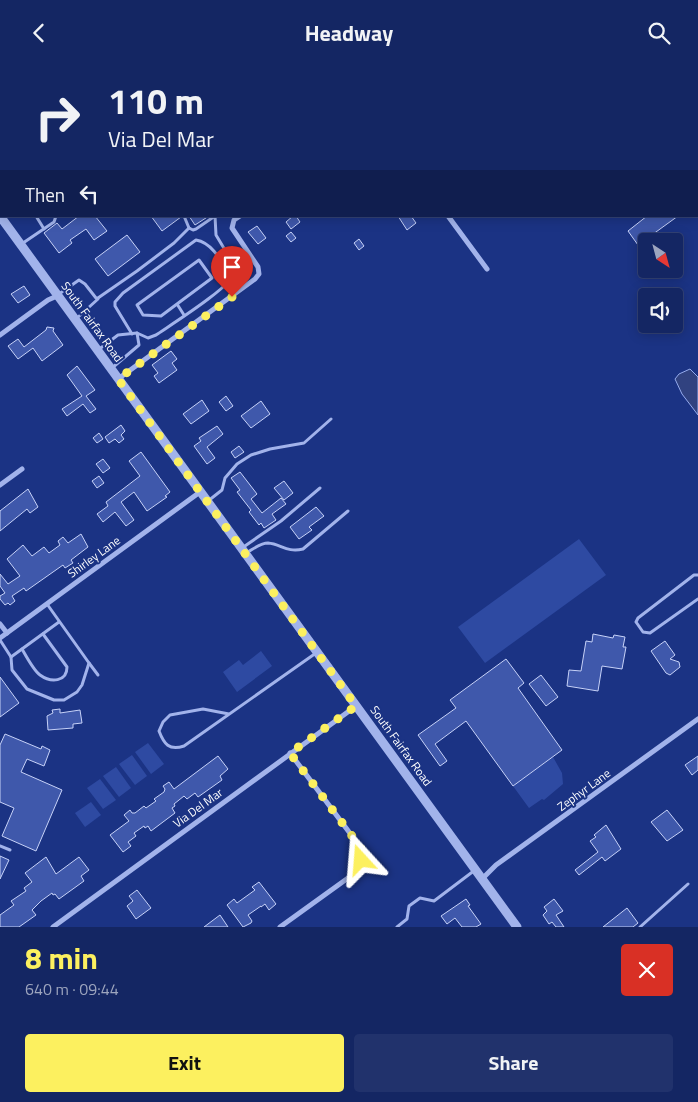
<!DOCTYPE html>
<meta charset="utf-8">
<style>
:root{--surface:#142663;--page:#21326c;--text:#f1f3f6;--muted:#9da5be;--line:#334378;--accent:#fcf05f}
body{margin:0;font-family:"Titillium Web",sans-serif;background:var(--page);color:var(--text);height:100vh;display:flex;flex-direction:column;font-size:19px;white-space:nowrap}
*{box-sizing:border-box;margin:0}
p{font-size:16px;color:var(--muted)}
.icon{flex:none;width:28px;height:28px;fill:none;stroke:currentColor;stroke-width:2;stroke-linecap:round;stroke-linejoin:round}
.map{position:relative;height:862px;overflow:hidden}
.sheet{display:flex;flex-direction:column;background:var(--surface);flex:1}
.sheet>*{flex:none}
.guide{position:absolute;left:0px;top:0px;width:699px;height:152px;box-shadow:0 2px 12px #0003,0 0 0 1px var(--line);background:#142663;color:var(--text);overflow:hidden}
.needle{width:32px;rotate:144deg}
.tools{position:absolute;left:638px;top:168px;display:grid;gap:10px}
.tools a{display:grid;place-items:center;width:45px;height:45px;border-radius:5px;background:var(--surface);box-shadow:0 2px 12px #0003,0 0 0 1px var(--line);font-size:25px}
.pin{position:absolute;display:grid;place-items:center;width:42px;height:42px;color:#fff;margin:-51px -21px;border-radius:50% 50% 50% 0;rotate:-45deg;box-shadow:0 0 5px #0007}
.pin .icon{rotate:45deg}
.me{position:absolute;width:55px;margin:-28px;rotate:341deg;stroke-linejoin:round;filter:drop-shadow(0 0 4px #0008)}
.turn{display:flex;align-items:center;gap:18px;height:105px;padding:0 25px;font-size:22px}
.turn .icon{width:65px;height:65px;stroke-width:2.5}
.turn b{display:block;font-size:35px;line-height:42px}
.then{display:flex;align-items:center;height:48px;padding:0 25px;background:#0003;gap:10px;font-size:19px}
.round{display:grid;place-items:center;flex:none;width:52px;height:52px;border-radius:5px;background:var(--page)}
.headline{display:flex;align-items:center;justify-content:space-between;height:85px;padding:0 25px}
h1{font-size:30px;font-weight:700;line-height:38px;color:var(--accent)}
.primary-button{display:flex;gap:10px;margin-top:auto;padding:10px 25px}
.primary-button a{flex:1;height:58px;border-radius:5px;background:var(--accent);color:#111;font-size:20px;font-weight:700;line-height:58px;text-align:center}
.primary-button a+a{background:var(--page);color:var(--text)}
header{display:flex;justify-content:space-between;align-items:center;height:65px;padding:0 25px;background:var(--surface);font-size:22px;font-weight:700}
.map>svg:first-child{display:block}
</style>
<header><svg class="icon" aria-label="back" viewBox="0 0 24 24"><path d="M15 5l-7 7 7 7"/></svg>Headway<svg class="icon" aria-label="search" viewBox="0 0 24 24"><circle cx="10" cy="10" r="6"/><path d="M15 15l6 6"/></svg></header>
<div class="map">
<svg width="698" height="862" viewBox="0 0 698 862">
<rect width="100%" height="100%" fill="#1b3384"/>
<g fill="#2e4aa2">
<polygon points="173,0 261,0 260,1"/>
<polygon points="579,474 606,510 485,598 458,562"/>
<polygon points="261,586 272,601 237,627 223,607 239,595 243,600"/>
<polygon points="148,678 164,699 151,709 135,687"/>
<polygon points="132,690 147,711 135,720 119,699"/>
<polygon points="553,692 562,708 563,719 544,735 542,734 529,743 513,721"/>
<polygon points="116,702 131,723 119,732 103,711"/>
<polygon points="100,714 116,735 103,744 87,723"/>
<polygon points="91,737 101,750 85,762 75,748"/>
</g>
<polygon fill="#314280" stroke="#95abed" points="690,304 698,312 698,350 682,329 675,314 679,309"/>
<g fill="#3f58ab" stroke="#c7d2f8">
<polygon points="79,151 95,151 107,166 94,175 86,164 70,175 72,178 59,188 44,168 57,158 62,164"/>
<polygon points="151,151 181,151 181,152 162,166"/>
<polygon points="189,151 209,151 195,160"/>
<polygon points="293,151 296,151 300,157 291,164 286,157"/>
<polygon points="398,151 411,151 416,158 407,165"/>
<polygon points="647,151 678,151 638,180 628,166"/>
<polygon points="257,161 266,173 258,179 248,167"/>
<polygon points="291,167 296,173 291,177 286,171"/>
<polygon points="127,170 140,187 108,211 95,194"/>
<polygon points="359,174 364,181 359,185 354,178"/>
<polygon points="24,221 30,230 18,238 11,229"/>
<polygon points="47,262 54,263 53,266 63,280 42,296 33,283 18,294 8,281 18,274 24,282 46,265"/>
<polygon points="171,286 177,294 172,298 177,305 159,318 154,311 158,308 152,300"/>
<polygon points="77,301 95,325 86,331 96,344 90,348 83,339 67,351 62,344 82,331 67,310"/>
<polygon points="226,331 233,341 226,346 219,337"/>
<polygon points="202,335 209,346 191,359 183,349"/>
<polygon points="261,336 270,349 251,363 241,351"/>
<polygon points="121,360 125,366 121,370 124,374 119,378 115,374 109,378 105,372"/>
<polygon points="217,361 223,369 207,382 215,393 207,399 194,381 201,376 199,373"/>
<polygon points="99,368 103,374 97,378 93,373"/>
<polygon points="239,381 244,387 235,393 231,387"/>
<polygon points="141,387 170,427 165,431 167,432 147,446 134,427 121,437 134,455 126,461 115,447 103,457 97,449 108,441 106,437 140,411 129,396"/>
<polygon points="103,394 110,403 103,408 96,399"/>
<polygon points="240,407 257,429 251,434 262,448 281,433 286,439 272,449 276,455 264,463 261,458 259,460 249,447 251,445 237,427 240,425 231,413"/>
<polygon points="99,411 104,418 97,423 92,416"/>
<polygon points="284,416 293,428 284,435 274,423"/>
<polygon points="28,424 38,442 30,448 27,444 0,466 0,446"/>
<polygon points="316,442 324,451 309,462 312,465 299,474 290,462"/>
<polygon points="81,469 88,482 71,495 73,498 65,503 63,500 26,526 24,523 12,531 15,536 10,540 8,538 5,540 0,534 0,531 5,528 0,521 0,509 8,519 20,511 7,494 23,480 32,491 44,482 49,488 60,480 58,476 63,472 68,478"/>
<polygon points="593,569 613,573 614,570 625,572 623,582 626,582 622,604 602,601 598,626 567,621 569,605 581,606 586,576 592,577"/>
<polygon points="665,576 675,590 670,594 679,597 680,602 670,610 666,608 651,586"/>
<polygon points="506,594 524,618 518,623 562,685 513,721 466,656 435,679 447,696 440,701 418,670 456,643 450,635"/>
<polygon points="541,610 558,632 546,641 529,619"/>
<polygon points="0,612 19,638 0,652"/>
<polygon points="60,644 60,648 80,645 82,658 73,659 73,663 48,665 47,651 53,648 52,645"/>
<polygon points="5,669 41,684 42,681 50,685 44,701 27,694 21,707 62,725 36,786 2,771 14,743 0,737 0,680"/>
<polygon points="218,691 228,704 220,711 222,715 198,732 195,728 187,734 184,731 174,739 175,741 172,743 175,748 151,766 148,761 145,763 144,761 134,768 136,771 128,777 131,781 123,787 110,770 129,756 124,750 130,745 132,748 135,748 144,741 146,743 156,736 154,734 164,727 165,724 163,721 169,717 174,724"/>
<polygon points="698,691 698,705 692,710 685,700"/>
<polygon points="667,745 683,765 667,776 651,757"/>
<polygon points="606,760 621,784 605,796 602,792 579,810 575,805 598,787 590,776 596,772 594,770"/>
<polygon points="0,791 9,795 0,814"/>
<polygon points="46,792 56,809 79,792 89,805 81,811 84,816 59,834 55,829 53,830 52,828 41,836 32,845 36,850 19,862 0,862 0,850 14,840 11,836 26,826 24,823 32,817 25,808"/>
<polygon points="259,817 276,839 269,845 265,839 261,842 261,841 248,850 252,856 251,858 243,862 227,840 234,834 237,838 255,825 252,822"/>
<polygon points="137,825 151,843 136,854 127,841 133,836 129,831"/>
<polygon points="466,834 470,840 468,841 481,859 476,862 462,862 455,853 447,859 441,851"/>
<polygon points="554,834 563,846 556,850 564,862 556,862 552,857 549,859 543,850 547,846 544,842"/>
<polygon points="627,843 638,858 633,862 603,862"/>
<polygon points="220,850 228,862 204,862"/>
</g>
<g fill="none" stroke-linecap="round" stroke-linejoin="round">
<g stroke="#a2b3eb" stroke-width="3">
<polyline points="36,151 44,164"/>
<polyline points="184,151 189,163"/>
<polyline points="189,163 193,165 196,164 215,151"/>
<polyline points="23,178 54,157 56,151"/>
<polyline points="59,229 79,215 85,219 96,233 98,233 137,206 174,178 189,163"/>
<polyline points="177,239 161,251 143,250 137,240 199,195 212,213 177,239 184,250"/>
<polyline points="77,253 98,234"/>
<path d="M 132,269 L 115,241 L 115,237 L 123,228 L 196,175 C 214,178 223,200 232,214"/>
<polyline points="98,285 118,270 137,268"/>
<path d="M 112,303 L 139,280 L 137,268 L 148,273 L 156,270 C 172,259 233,221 237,205 L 216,170 L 215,151"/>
<polyline points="208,436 222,425 225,413 237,399 251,390 270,384 304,378 331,354"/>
<polyline points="242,483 281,456 320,423"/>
<path d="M 246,488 C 252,485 260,478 268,478 C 281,479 287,488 303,484 L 348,446"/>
<polyline points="698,510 694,510 638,553 636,557 643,567 650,568 698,534"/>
<polyline points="0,575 11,592 12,605 27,624 54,635 64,635 77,627 82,620 89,598 47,539"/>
<path d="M 22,584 C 26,591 34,606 40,610 C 51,618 67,617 67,602 L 43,569"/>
<polyline points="11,592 59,557"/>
<polyline points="89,598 98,610"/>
<path d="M 229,649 L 203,644 L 170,650 L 163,657 L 159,666 C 164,679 169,686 184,681 L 316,588"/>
<polyline points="0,781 10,785"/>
<polyline points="397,862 407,854 409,841 420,833 434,836 475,805"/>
<polyline points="640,862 688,819"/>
</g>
<g stroke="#a2b3eb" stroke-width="5">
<polyline points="565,1 567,0"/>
<polyline points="448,151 487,204"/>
<polyline points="0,270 48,235 57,231"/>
<polyline points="118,314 255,214 259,209 258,202 232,163 234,155 240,151"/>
<polyline points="0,420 22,404"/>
<polyline points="0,559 7,568"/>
<polyline points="0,573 200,427"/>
<polyline points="482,814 496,800 698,654"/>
<polyline points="53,862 356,641"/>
<polyline points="280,862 355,808 361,795 361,783 290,688"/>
</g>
<polyline stroke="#a2b3eb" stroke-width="9" points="0,151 517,862"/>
</g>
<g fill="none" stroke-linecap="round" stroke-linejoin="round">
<polyline stroke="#fcf05f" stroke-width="9" stroke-dasharray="0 16.2" points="232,232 118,314 356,641 290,688 361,783 361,795"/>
</g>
<g text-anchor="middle" stroke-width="4" stroke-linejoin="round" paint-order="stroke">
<g font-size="12" fill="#fff" stroke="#1b3384">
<text transform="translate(92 257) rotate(54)" y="4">South Fairfax Road</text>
<text transform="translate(94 492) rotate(-36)" y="4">Shirley Lane</text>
<text transform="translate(401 681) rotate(54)" y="4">South Fairfax Road</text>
<text transform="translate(584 725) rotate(-36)" y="4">Zephyr Lane</text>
<text transform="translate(198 743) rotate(-36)" y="4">Via Del Mar</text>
</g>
</g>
</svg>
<div class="tools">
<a><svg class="needle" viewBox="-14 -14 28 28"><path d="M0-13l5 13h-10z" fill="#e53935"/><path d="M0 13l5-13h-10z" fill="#9da5be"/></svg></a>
<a><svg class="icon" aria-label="sound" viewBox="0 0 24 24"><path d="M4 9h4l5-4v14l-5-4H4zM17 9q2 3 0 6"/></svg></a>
</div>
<div class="pin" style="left:232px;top:232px;background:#d93025"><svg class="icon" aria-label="arrive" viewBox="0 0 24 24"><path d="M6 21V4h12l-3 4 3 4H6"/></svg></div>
<svg class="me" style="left:361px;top:795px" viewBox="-20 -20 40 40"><path d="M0-17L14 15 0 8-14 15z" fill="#fcf05f" stroke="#fff" stroke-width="4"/></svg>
<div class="guide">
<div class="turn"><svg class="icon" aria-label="right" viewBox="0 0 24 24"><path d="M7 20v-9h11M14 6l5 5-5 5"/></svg><div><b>110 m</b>Via Del Mar</div></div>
<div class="then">Then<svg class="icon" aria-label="left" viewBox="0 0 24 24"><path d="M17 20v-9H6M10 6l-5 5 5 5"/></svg></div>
</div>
</div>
<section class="sheet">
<div class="headline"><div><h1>8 min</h1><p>640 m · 09:44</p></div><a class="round" style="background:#d93025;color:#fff"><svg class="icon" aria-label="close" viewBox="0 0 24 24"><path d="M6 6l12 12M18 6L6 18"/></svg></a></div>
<div class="primary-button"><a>Exit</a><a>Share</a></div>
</section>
